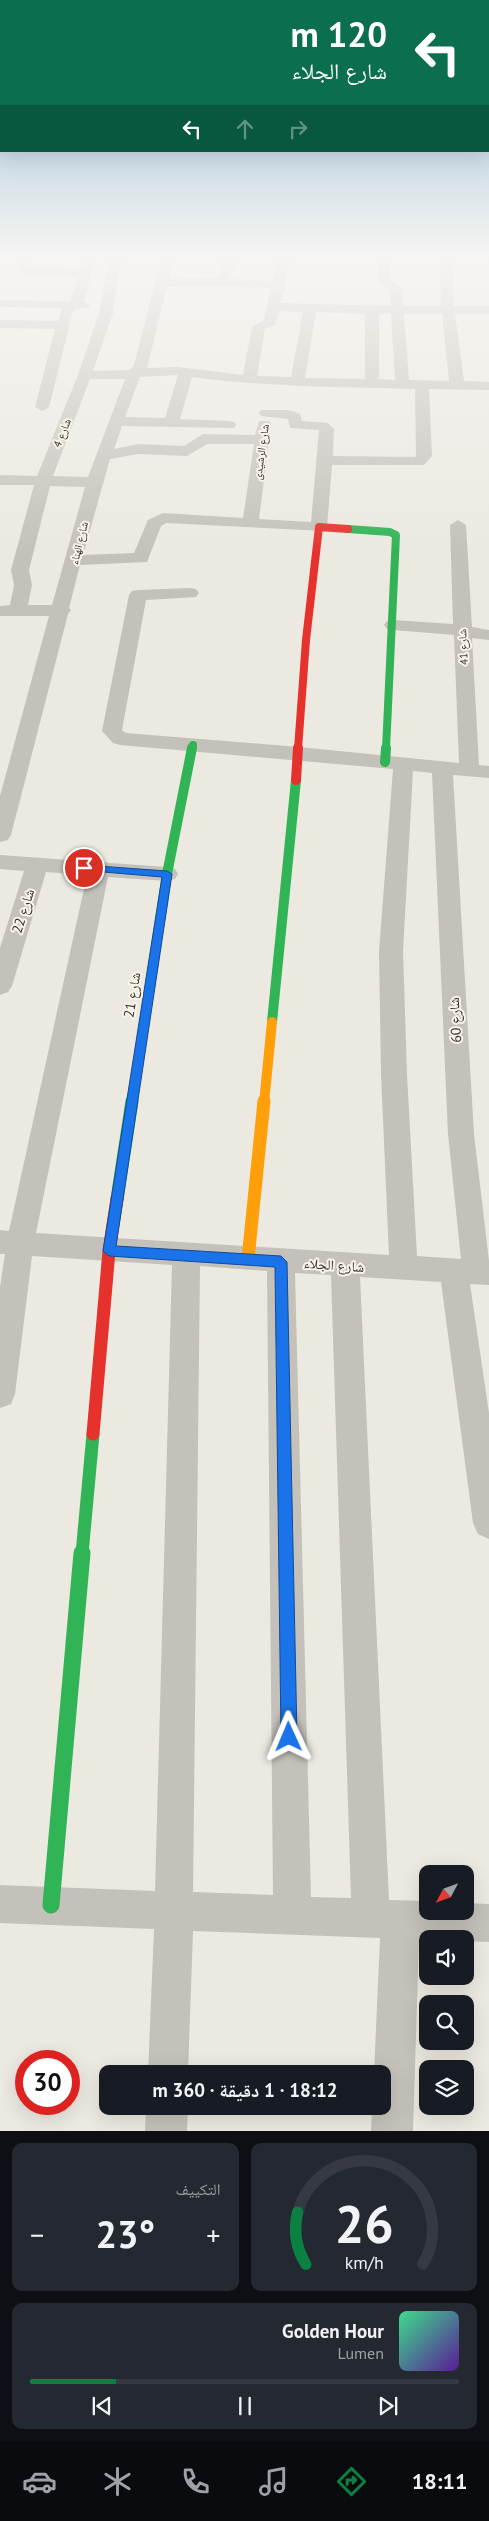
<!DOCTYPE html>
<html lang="ar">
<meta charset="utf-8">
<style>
body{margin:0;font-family:"PT Sans","Noto Naskh Arabic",sans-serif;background:#242831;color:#f1f3f6;direction:rtl;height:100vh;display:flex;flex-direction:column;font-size:19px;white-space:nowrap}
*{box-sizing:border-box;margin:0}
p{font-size:16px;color:#9ea1a6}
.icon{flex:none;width:28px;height:28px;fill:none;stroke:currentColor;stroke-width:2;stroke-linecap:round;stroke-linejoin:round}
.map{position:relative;height:2131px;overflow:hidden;direction:ltr}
.drawer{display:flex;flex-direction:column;gap:12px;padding:12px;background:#0d0f14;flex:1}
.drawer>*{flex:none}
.hud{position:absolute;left:0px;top:0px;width:490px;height:152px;box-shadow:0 5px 20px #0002;direction:rtl;background:#0b6e4f;color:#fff;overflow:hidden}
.needle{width:32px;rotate:229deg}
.controls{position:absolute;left:419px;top:1865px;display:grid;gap:10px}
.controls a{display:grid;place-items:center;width:55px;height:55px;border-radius:10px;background:#171b24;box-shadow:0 5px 20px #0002;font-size:25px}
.speed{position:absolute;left:15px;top:2050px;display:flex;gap:10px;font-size:25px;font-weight:700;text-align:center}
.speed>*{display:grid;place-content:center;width:65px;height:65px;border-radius:50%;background:#171b24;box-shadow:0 5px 20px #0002;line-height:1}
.speed .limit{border:8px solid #d22;background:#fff;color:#111}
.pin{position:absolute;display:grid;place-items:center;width:42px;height:42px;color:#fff;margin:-21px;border:2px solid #fff;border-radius:50%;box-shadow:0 1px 5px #0007}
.me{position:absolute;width:55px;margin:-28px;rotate:359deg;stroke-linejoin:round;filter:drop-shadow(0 0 4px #0008)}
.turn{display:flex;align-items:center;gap:18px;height:105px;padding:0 20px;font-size:22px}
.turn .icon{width:65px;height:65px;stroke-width:2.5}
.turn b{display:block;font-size:35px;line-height:42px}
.lanes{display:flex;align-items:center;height:48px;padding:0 20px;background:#0003;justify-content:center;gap:25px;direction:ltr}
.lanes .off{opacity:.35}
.big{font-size:38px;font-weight:800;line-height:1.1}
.drawer .widget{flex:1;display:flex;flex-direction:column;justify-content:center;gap:8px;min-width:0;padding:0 18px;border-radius:10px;background:#242831}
.drawer .dial{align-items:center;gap:0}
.dial svg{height:130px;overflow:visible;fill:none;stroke:#363941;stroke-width:7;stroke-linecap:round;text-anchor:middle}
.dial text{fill:#f1f3f6;stroke:none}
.song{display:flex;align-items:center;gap:15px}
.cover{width:60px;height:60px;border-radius:8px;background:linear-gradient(135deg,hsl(150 70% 55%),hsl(270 70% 35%))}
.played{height:5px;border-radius:2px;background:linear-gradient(90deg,#0b8043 20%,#363941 20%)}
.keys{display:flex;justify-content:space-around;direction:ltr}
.heat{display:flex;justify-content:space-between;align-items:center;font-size:28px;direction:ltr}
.drawer .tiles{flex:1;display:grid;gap:12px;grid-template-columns:1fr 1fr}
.widget:last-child{grid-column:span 2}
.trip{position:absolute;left:99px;top:2065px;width:292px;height:50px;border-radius:10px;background:#171b24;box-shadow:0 5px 20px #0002;font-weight:800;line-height:50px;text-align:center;direction:rtl}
.tab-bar{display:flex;height:80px;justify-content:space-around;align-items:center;background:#090b0e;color:#9ea1a6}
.tab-bar .icon{width:35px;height:35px}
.tab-bar .active{color:#0b8043}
.tab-bar b{font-size:22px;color:#f1f3f6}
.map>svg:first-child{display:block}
</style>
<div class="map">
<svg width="489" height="2131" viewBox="0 0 489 2131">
<rect width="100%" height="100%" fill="#ece9e1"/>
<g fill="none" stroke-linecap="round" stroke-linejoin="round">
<path fill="#c4c1ba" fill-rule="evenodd" d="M21,256H33L30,267L80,269L84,256H96L84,301L90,305L88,308L76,309L73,311L49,407L42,411L35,407L55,329L0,328V320L58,321L62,308L2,307L0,306V300L70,301L78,277L21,274L17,269Z
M110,256H122L113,313L93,371L130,370L134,365L162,256H174L169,279L216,278L222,269L223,256H235L234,269L228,279L272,281L278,256H290L285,283L286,285L280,303L391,306L390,291L379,282L377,256H389L391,280L402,289L404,306H441L440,256H452L454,306H489V314H455L464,381L489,382V390L429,389L432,456L424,465H332L327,527L325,531L166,523L161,526L147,562L80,565L69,608L71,610L68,614L11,835L8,840L0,842V796L49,616H0V606L10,605L14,585L11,570L34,485H0V475L37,476L78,375L99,313ZM220,286L271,288L264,320L252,327L243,375L178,367L147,368L167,287ZM279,311L303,312L291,377L257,376L265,329L275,325ZM316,312L365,314V379L305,378ZM379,314H391L395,380L379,379ZM404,314H442L449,381L409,380ZM178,375L165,418L125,417L140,377ZM192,377C266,387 341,387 415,389L416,455L415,457L333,456L334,429L328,423L302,421L300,414L289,410H261L259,413L261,416L288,419L290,428L319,430L311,522L259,519L271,424L269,421H259L255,435L203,434L184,446L138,444L114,449L122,426L234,428L236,425L234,422L229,421L180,419ZM90,379H125L88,477L53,476ZM207,444H254L243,518L163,513L148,520L134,553L83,555L110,459L138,454L187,456ZM50,486L85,487L52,605H28L32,585L29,570Z
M458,520L466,525L472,627L489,630V640L472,638L479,765L489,766V778L453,775L474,1134L489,1261V1285L470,1284L489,1413V1539L478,1534L473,1523L441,1282L360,1277L389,1900L428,1901V1911H465V1903L489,1904V1942L465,1941V1939H419L413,2131H371L372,2106H382V2074H374L380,1938L193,1931L188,2074H148L154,1929L0,1923V1885L155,1891L172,1265L32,1256L15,1394L11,1404L0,1408V1287L5,1254H0V1230L9,1231L87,875L46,872L12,986L8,992L0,995V948L24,871L0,869V855L167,867L175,869L178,874L175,879L167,881L108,877L36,1233L389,1255L381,1074L379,951L393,769L120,745L113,743L102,731L129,595L132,591L138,590L190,588L196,589L199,593L196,597L146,600L122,730L126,733L299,747L459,763L454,635L393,630L387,629L384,625L387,621L393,620L453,624L450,525ZM413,771L432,773L448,1134L461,1259L417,1256L407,1074L403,951ZM200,1266L267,1271L273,1895L193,1892ZM295,1273L331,1275L351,1898L311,1897Z
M146,2106H188L187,2131H145Z"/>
<path stroke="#30b455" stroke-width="8" d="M348,529L390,532L396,535L386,749
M192,749L193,745"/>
<path stroke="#30b455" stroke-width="10" d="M385,762L386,748
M272,1022L296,780
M132,1103L167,874L192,748"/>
<path stroke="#30b455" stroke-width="13" d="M117,1199L132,1101
M82,1554L93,1434"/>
<path stroke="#30b455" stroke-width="17" d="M51,1905L82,1553"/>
<path stroke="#ff9f0a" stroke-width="10" d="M264,1103L272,1022"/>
<path stroke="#ff9f0a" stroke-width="13" d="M248,1259L264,1101"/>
<path stroke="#e5322d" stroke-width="8" d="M298,749L306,640L319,527L348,529"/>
<path stroke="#e5322d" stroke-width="10" d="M296,780L298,748"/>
<path stroke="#e5322d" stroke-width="13" d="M93,1434L109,1251L117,1199"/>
</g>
<linearGradient id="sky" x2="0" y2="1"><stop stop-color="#8bb5d6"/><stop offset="0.46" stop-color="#f6f5f2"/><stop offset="1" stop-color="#f6f5f2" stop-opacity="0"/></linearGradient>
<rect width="489" height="554" fill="url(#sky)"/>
<path fill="#1a73e8" stroke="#114b97" d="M84,865L167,871L172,874L116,1246L281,1256L287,1262L297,1737L295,1743L289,1745L283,1743L281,1737L275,1267L109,1256L103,1251L162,877L80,870L79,868Z"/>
<g text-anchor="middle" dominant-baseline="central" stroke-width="4" stroke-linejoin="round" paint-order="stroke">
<g font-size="11" fill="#352f29" stroke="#f8f4e9">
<text transform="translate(62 433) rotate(-68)">شارع 4</text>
<text transform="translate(261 452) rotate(-82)">شارع الرشيدى</text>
<text transform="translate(79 543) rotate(-76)">شارع الهناء</text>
<text transform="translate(463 647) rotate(-93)">شارع 41</text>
</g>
<g font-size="14" fill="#352f29" stroke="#f8f4e9">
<text transform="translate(23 911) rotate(-73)">شارع 22</text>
<text transform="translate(132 995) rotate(-81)">شارع 21</text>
<text transform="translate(455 1020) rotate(-93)">شارع 60</text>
<text transform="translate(334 1265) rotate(4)">شارع الجلاء</text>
</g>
</g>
</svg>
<div class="controls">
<a><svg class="needle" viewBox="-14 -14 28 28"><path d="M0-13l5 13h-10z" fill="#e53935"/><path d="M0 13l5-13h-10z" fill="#9ea1a6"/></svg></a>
<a><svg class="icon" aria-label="sound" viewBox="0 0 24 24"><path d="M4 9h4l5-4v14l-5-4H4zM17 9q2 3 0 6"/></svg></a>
<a><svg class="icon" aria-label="search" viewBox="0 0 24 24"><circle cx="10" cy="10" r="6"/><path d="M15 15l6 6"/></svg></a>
<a><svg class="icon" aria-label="layers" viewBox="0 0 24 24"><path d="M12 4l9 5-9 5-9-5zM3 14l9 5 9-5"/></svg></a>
</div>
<div class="speed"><div class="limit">30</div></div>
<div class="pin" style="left:84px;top:868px;background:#d93025"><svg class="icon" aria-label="arrive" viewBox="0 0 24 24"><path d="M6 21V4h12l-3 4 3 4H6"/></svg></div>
<svg class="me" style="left:289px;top:1737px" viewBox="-20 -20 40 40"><path d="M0-17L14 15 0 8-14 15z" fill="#1a73e8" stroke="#fff" stroke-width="4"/></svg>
<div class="trip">18:12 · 1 دقيقة · 360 m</div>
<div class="hud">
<div class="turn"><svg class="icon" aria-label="left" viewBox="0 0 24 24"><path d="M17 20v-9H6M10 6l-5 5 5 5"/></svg><div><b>120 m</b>شارع الجلاء</div></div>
<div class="lanes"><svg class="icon" aria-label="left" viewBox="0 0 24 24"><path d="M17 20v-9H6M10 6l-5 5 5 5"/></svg><svg class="icon off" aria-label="ahead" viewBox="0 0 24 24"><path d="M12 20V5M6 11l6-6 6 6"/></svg><svg class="icon off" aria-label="right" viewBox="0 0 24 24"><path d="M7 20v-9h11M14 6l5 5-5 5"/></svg></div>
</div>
</div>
<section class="drawer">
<div class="tiles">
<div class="widget dial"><svg viewBox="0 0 100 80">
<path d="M14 69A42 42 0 1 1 86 69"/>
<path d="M14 69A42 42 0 0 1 9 37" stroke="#0b8043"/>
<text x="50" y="56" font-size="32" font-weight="700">26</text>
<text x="50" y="72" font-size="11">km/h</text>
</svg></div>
<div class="widget"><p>التكييف</p>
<div class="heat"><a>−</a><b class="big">23°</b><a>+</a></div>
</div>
<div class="widget">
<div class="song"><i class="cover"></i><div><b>Golden Hour</b><p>Lumen</p></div></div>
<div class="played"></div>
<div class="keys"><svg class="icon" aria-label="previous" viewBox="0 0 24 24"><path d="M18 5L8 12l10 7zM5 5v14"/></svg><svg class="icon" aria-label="pause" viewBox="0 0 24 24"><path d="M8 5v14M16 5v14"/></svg><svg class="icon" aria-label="next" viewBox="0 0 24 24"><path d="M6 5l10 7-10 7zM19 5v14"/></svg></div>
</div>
</div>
</section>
<nav class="tab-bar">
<b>18:11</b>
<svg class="icon active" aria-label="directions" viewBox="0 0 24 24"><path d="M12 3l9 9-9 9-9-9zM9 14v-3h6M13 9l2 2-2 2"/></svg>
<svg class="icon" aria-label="music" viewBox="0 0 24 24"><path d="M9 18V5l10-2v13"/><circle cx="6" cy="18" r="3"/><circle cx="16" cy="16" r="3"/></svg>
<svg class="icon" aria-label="phone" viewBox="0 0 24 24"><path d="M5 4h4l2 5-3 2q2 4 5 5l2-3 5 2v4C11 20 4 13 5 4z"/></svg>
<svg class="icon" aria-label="climate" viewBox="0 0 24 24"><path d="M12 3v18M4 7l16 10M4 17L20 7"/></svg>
<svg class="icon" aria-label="car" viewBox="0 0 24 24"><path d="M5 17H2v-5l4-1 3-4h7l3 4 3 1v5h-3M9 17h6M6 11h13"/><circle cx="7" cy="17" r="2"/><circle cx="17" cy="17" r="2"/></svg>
</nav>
